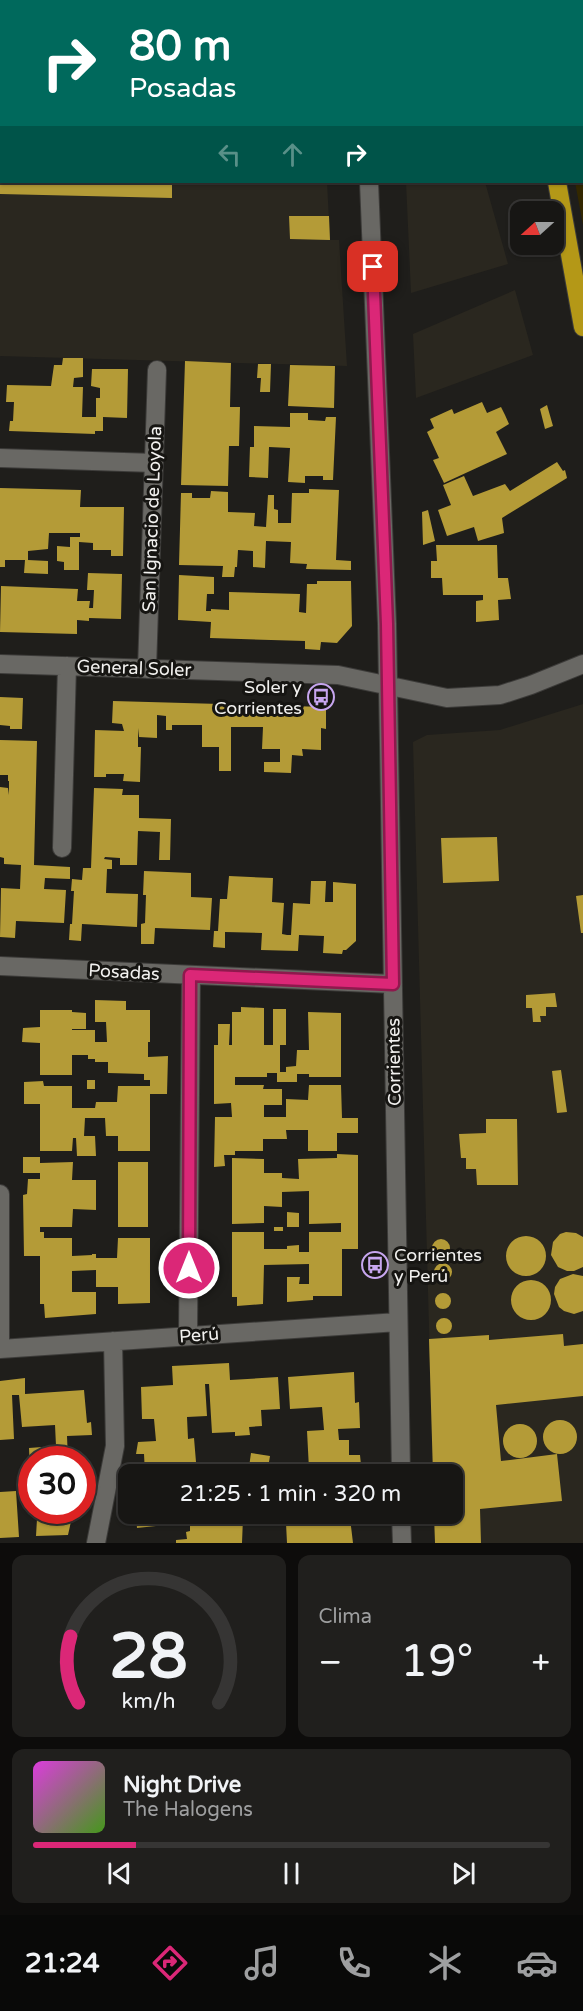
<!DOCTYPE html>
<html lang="es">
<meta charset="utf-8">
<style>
body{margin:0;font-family:"Varela Round",sans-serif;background:#201f1d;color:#f1f3f6;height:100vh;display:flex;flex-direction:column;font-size:22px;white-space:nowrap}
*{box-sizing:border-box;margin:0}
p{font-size:20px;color:#9e9fa0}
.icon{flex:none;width:33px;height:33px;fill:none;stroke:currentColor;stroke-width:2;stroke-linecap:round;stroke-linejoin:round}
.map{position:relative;height:1543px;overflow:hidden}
.panel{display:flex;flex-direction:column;gap:12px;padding:12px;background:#0d0c0b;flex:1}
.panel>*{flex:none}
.guide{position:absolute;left:0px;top:0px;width:584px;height:183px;box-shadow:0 2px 4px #0004,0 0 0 2px #363534;background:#00695c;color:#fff;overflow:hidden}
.needle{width:39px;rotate:249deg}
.controls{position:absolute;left:510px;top:201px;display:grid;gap:12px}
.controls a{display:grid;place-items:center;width:54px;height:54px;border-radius:12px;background:#171614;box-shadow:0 2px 4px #0004,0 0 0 2px #363534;font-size:30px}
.speed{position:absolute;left:18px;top:1446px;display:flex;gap:12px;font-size:30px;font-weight:700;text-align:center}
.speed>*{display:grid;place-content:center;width:78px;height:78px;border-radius:50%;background:#171614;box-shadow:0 2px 4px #0004,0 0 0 2px #363534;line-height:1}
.speed .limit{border:9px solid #d22;background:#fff;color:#111}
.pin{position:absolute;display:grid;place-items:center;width:51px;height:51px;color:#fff;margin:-26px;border-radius:12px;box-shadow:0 3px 9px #0006}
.me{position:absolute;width:66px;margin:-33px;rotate:0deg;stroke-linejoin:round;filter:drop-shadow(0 0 4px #0008)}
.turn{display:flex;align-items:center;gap:21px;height:126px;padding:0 30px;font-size:27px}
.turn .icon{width:78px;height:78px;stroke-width:2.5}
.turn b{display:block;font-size:42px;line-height:51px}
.lanes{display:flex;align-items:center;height:57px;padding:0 30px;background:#0003;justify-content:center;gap:30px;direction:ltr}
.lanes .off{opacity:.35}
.big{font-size:45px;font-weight:600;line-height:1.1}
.panel .tile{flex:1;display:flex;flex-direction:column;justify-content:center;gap:9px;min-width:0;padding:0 21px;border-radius:12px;background:#201f1d}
.panel .dial{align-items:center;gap:0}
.dial svg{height:156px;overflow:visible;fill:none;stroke:#363534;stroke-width:7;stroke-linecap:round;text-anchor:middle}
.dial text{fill:#f1f3f6;stroke:none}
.song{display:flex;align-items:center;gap:18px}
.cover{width:72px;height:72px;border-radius:9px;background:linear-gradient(135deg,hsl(300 70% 55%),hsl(100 70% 35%))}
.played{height:6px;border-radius:3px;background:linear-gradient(90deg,#db2777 20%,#363534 20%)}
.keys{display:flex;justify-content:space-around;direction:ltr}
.heat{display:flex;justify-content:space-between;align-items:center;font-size:33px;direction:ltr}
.panel .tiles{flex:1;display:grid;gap:12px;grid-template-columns:1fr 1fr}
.tile:last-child{grid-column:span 2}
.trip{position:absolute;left:118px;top:1464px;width:345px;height:60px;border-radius:12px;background:#171614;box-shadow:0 2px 4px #0004,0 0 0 2px #363534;font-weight:600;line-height:60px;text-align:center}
.menu{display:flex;height:96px;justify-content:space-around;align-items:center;background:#090908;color:#9e9fa0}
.menu .icon{width:42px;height:42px}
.menu .on{color:#db2777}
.menu b{font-size:27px;color:#f1f3f6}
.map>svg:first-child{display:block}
</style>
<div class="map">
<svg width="583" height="1543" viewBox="0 0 583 1543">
<rect width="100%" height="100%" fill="#1f1e1b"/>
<path fill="#2a271f" d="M0,0H326V1L2,2V182H327L330,240H339L347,366L0,356Z
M406,182H485L508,264L411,293Z
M515,290L533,355L416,398L413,334Z
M583,704V1543H435L434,1514H453V1474H433L413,742L427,735L500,730Z"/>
<path fill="#332800" d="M582,87L583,90V225L575,182H582Z"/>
<path fill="#b49b37" d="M0,182H172V198L0,194Z
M289,216H329L330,240L290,239Z
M63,358H83V377L74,378L73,387H83L82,417H96V398H100V388L91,386L92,369H128L127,418L103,417V431H95V434L9,431L10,421H13L14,402H6L7,385L51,386L54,365H62Z
M185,361L231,363L230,407H240L239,446H229L228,486L181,485Z
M258,364H271L270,392H260L261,378H257Z
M290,365L335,366L334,408L288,406Z
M482,402L487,413L501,407L505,415L509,424L496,432L507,454L444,483L433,460L439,458L427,432L434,428L430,419L452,409L454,414Z
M547,405L553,426L545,429L540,409Z
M290,413H308V420L325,421L326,417H336L333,480H323V476H305V483L288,482L290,448L269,447L268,478L249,477L250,447H254V426L290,427Z
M557,462L563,471L565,470L567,478L502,518L504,533L478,541L474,527L447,536L438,510L451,505L443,485L464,476L473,496L505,484L510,491Z
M0,488L81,490L80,507H124L123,556H111V550H93V543L79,542V570H64V562L57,561V546L70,547V537H80V533H49L48,549L28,551V560L48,561V574L24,573L25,560H5V567H0Z
M309,489L339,490L336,560L351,561V570L306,569L307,564L290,563L291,542L266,541L265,568L253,567V551L238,550L237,567H235L234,577H222L223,566L179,565L181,493H192V498H210L211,491L228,492V512L255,513L254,526L266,527L268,495H274V509L278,510V523H291L292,493H309Z
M428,510L435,541L423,545L422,512Z
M436,545H497L498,578H508L511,599L498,600L499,620L476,622V601L483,600V595H443L442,578H431V561H437Z
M88,573L122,574L121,619L89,618V621L77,620V634L0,632L1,586L78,589L77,601H90L89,608H93L94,590H87Z
M179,575L214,577V594H207L206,611H211V609L229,610V592L300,594L299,612L306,613L307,584H317V581H351L352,626L337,643L321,642L320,650L305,649V641L210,638L211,622L178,620Z
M0,697L23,698L22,729H10V726L0,725Z
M113,701L326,707V729L321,728V750L302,749L303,756L292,755L291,773L264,772V762H280V749H262L263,727H231V771H219V747H202V725H172V730H166V716L157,715V738L139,737L138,728V747H141L140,782L123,781L124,774H106V777H94L95,730L124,731L122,724L112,723Z
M0,740L37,741L34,865L70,867V879L45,878L44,889L66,890L64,923L16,921L15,938L0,937L1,888L20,889L21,865L4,864V858L0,857V787L8,788L9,795V781H8V775H0Z
M94,788L123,789L122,795H139V818L171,819L170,860H159L160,832L138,831L137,865H120V858L105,857L104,859L112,860V869H107L106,893L138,894L137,927L82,924L81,941L69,940L70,924H72L74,891H71L72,879L82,880L83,868H91Z
M497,837L499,881L443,883L441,838Z
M144,871L191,873V897L212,898L210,930L155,928L154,944H141V924L145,923L146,895H143Z
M229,876L273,878L272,902L284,903L282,934L287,935H291L293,903L310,904L311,881H326L325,902H333V882L356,884V941L346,950H343L342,954L323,953L324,936L299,935L298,951L261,950L262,933L225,932V948L213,947L214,931H218L220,899H227Z
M583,895V933H581L576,896Z
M555,993L557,1007H546V1016H540L541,1022H533L532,1008H526V995Z
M95,1000L126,1001V1010H150V1042H148V1057L168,1056L167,1094H150V1151H118V1136H106L105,1118H85L84,1136H95L96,1156H77L76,1138H73L72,1151H40V1104H24V1082L43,1081L44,1086H72V1108H95L96,1102H117L118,1086H150V1080H144V1074L108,1073V1062H95V1059H88V1055H72V1075H40V1043L22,1042L23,1028L40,1027V1010H72V1012L86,1013V1029H72V1030H95V1042H107L106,1022H95Z
M241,1007L264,1008V1045H273V1009H286V1045H280V1072H286V1067L296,1066L297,1050H309L308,1012L341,1013V1077H309V1074H297V1082H277V1073H267V1077H235V1085H264L263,1089H282V1105H264V1117H286V1099L308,1100L309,1085H341L342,1118H358V1133H337V1151H308V1130H286L287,1139H263V1151H235V1155H224L225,1166L214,1167L215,1117H232L231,1103L214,1104V1045H218V1024H230L229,1045H232V1012H241Z
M561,1070L567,1112L557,1113L552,1071Z
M87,1080H95V1089H87Z
M486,1119H517L518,1185H477L476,1169H466V1158H461L459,1134L486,1133Z
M337,1154L358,1155V1249H342V1296H313V1300L287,1302V1277H300L299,1284H309V1264L264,1265L263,1304L237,1306V1297H232V1232H264V1249H287V1246L299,1245V1252H309V1232H341V1223L309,1224V1191L282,1192V1207L264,1206V1223L232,1224V1158L264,1159V1173H282V1178L299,1179L298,1159L337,1158Z
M23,1157H40V1163L73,1162L72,1180H96V1210L73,1209L72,1227H40V1232H44V1238H72V1256L92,1255V1254H96V1258H117L118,1238H150V1303L118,1304V1287H96V1270L72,1271V1292H96V1314L45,1318L44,1304H40V1256H24L23,1195L27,1194L28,1179H40V1173H23Z
M118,1162H148V1227H118Z
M287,1212L299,1213V1227H287Z
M274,1227H283V1231H274Z
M566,1232L576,1233L583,1237V1267L574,1271H567L558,1267L551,1255L553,1242L560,1234Z
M506 1256a20 20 0 1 1 40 0a20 20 0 1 1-40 0Z
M432 1248a9 9 0 1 1 18 0a9 9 0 1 1-18 0Z
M434 1272a9 9 0 1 1 18 0a9 9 0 1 1-18 0Z
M573,1274L583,1276V1311L574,1314L564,1311L559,1307L554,1294L555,1287L560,1279Z
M511 1300a20 20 0 1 1 40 0a20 20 0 1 1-40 0Z
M435 1301a8 8 0 1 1 16 0a8 8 0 1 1-16 0Z
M436 1326a8 8 0 1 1 16 0a8 8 0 1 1-16 0Z
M563,1334L564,1346L583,1344V1396L496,1405L501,1461L557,1454L562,1501L480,1509L481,1543H435L434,1514H453V1474H433L429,1339L489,1335V1340Z
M229,1363L230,1380L278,1377L280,1409L261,1410L262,1426L249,1427L250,1435L235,1436V1432L212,1433L209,1384H205L207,1416L187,1417L188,1439L194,1438L197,1474H170V1470L160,1471V1474H145L144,1454H136L138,1442L156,1441L154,1419H142L141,1387L173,1385L172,1366Z
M354,1372L355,1403L359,1402L360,1428L338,1429L339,1440H349V1455H360L361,1465L309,1469L307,1431L324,1430L322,1407L290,1409L288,1377Z
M25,1378V1394L84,1390L87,1423L91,1422L92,1435L67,1436L68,1460H32V1470H30L29,1448L56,1446L55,1425L22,1427L19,1395H12L14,1439L0,1440V1381Z
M543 1437a17 17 0 1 1 34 0a17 17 0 1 1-34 0Z
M503 1441a17 17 0 1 1 34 0a17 17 0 1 1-34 0Z
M251,1453L270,1456L267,1474H248Z
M16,1491L19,1537L0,1538V1492Z
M128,1497L129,1514H174L175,1524L137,1528L136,1516L124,1517Z
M321,1514H362V1517L350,1518L353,1543H287L286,1523L322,1521Z
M72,1517L68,1535L36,1536L37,1519Z
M243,1518L242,1543H176V1540L187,1539L186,1532L190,1531V1523Z"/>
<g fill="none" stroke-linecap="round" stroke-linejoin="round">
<defs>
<path id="minor" d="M361,0V2
M369,182L387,624L401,1474
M0,458L154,463
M0,664L338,675L447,698L500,695L531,685L583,664
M147,669L157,370
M62,848L67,666
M0,966L393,984
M0,1194V1349
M188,1336L191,975
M0,1349L398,1322
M401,1514L402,1543
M96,1543L115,1446L113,1341"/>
<path id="highway" d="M524,0V2
M582,0L583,2
M557,182L583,327"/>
</defs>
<use href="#minor" stroke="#3c3b39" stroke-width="20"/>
<use href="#highway" stroke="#3c3b39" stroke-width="20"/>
<use href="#minor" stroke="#696864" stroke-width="18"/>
<use href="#highway" stroke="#b49817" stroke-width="18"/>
</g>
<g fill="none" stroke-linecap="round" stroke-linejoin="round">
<defs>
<path id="route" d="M189,1268L190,975L393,984L387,624L373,267"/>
</defs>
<use href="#route" stroke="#8e194d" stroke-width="15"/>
<use href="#route" stroke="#db2777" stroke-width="10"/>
</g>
<defs>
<symbol id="bus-ring" viewBox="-11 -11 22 22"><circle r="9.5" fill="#161512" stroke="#c7a6ef" stroke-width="1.5"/><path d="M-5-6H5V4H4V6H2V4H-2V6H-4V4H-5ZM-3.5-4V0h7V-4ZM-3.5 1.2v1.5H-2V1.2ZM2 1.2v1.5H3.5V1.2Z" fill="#c7a6ef"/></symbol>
</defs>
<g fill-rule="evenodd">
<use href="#bus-ring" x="306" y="682" width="30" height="30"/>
<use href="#bus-ring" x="360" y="1250" width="30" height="30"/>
</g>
<g text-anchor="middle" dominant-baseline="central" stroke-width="6" stroke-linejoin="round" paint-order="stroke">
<g font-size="18" fill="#f2f1ef" stroke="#161512">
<text transform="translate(152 519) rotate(-88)">San Ignacio de Loyola</text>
<text transform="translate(134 668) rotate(2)">General Soler</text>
<text transform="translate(124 972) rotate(3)">Posadas</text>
<text transform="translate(394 1062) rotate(-91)">Corrientes</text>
<text transform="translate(199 1335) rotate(-4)">Perú</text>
</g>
<g font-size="18" fill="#f2f1ef" stroke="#161512" text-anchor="end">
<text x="302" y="687">Soler y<tspan x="302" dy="21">Corrientes</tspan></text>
<text x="394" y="1255" text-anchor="start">Corrientes<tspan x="394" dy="21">y Perú</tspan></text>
</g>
</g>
</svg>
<div class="controls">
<a><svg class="needle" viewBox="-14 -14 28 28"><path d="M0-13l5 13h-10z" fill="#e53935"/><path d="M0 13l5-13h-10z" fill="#9e9fa0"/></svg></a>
</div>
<div class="speed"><div class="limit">30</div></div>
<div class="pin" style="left:373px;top:267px;background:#d93025"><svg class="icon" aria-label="arrive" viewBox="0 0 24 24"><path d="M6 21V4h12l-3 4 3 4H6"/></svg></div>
<svg class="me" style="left:189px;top:1268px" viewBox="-20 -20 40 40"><circle r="17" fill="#db2777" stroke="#fff" stroke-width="3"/><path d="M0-11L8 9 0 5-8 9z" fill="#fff"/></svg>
<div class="trip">21:25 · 1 min · 320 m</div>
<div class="guide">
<div class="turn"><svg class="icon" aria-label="right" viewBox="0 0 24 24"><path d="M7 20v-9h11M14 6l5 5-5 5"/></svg><div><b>80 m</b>Posadas</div></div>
<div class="lanes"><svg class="icon off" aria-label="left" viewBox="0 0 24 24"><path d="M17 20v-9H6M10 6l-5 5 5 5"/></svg><svg class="icon off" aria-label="ahead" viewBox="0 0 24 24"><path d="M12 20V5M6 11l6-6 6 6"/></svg><svg class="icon" aria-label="right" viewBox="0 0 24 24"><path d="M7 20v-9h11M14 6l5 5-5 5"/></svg></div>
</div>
</div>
<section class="panel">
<div class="tiles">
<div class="tile dial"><svg viewBox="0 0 100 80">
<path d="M14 69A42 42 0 1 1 86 69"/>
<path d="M14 69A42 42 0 0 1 10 35" stroke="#db2777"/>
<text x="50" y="56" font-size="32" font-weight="700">28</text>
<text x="50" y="72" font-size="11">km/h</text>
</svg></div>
<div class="tile"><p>Clima</p>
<div class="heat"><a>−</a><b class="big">19°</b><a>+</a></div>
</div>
<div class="tile">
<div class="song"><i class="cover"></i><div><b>Night Drive</b><p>The Halogens</p></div></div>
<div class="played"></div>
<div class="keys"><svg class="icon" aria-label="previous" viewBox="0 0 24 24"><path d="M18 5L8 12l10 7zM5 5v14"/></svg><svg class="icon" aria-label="pause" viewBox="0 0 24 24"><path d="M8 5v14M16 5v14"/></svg><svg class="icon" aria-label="next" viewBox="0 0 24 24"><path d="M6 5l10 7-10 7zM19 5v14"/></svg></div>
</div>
</div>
</section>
<nav class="menu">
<b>21:24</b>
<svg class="icon on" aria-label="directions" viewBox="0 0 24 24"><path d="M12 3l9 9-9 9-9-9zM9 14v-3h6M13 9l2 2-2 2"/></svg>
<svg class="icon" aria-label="music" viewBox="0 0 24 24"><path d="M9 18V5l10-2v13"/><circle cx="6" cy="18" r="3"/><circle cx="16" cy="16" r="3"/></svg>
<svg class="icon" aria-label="phone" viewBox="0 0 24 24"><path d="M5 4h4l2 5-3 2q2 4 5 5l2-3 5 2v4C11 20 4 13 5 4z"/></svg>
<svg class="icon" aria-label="climate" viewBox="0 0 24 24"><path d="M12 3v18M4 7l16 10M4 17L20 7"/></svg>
<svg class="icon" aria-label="car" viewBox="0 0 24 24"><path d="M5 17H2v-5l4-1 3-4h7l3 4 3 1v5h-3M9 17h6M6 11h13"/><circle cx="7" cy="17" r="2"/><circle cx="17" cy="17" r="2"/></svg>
</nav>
